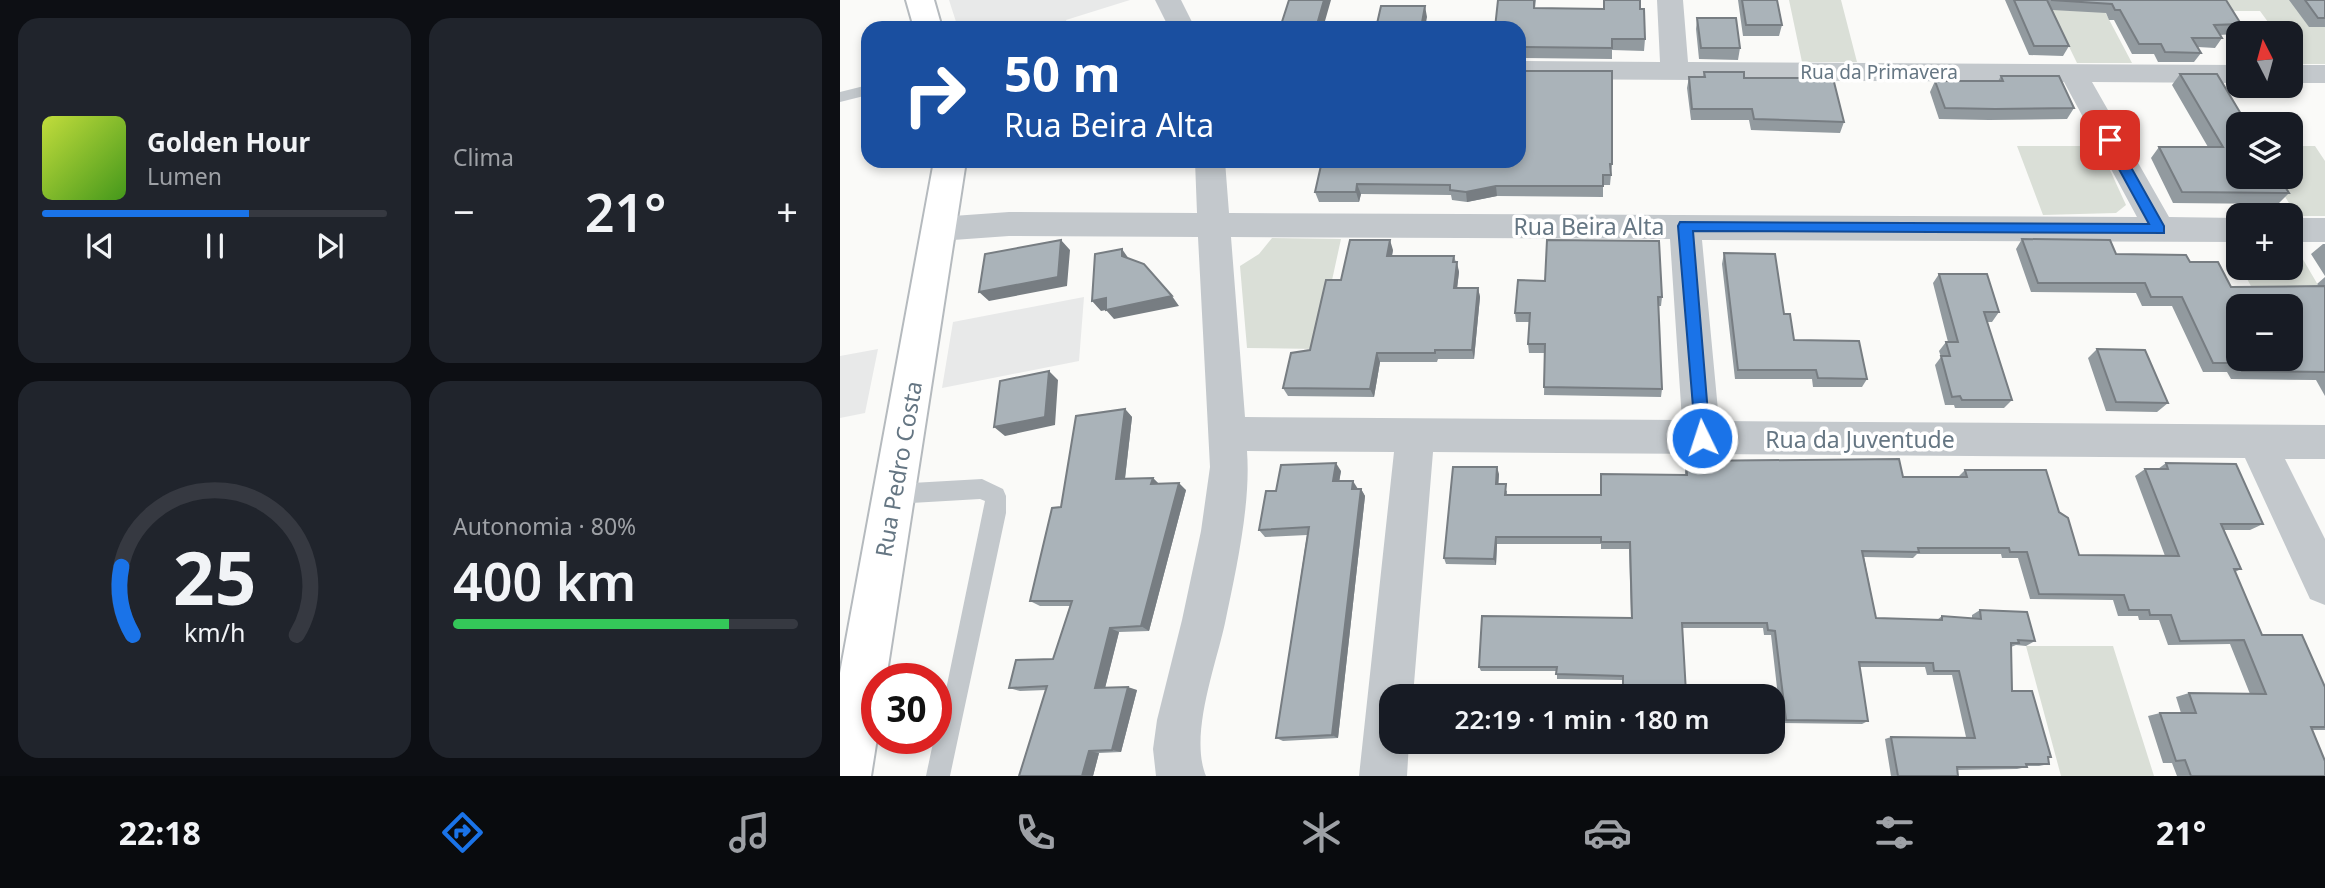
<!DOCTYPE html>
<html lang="pt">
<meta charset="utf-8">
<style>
body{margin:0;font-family:"Noto Sans",sans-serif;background:#20242c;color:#f1f3f6;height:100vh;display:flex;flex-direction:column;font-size:26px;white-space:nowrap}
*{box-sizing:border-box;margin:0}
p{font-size:23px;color:#9ea1a6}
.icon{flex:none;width:38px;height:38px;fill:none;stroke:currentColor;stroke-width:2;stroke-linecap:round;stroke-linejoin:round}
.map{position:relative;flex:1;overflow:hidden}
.details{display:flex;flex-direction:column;gap:18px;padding:18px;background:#0d0f14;width:840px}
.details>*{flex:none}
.banner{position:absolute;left:21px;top:21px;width:665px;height:147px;border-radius:21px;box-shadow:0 4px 10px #0003;background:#1a4fa0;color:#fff;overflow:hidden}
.needle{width:46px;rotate:354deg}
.controls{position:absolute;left:1386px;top:21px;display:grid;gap:14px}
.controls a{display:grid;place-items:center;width:77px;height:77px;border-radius:14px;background:#171b24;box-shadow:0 4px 10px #0003;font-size:35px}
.speed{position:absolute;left:21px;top:663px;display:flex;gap:14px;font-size:35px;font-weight:700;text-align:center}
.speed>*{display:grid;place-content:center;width:91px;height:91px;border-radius:50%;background:#171b24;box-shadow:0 4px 10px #0003;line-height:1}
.speed .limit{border:10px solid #d22;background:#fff;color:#111}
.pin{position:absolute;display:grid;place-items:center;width:60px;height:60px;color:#fff;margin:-30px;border-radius:14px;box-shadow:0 4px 10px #0006}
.me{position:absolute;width:77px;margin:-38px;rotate:356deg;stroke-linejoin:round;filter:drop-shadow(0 0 5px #0008)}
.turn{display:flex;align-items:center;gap:24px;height:147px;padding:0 28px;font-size:32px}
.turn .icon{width:91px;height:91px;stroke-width:2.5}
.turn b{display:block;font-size:49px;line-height:60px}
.big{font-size:52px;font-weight:600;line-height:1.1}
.details .card{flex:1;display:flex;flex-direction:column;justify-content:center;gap:10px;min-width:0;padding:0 24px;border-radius:21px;background:#20242c}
.details .dial{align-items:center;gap:0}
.dial svg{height:182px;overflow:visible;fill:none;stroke:#363941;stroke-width:7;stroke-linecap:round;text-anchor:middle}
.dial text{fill:#f1f3f6;stroke:none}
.song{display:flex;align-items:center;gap:21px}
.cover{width:84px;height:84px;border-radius:10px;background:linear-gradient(135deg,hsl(70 70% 55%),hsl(100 70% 35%))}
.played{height:7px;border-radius:4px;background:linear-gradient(90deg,#1a73e8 60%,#363941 60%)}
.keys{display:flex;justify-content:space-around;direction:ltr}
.heat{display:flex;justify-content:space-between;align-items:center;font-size:38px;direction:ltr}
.charge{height:10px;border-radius:5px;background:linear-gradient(90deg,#34c759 80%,#363941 0)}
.details .tiles{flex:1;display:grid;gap:18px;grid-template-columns:repeat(2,1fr)}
.trip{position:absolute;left:539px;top:684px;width:406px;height:70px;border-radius:21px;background:#171b24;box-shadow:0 4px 10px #0003;font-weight:600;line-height:70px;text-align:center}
.dock{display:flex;height:112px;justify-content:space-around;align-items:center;background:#090b0e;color:#9ea1a6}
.dock .icon{width:49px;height:49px}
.dock .current{color:#1a73e8}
.dock b{font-size:32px;color:#f1f3f6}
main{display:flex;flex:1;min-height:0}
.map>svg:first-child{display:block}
</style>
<main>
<section class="details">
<div class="tiles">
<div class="card">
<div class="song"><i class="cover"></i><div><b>Golden Hour</b><p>Lumen</p></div></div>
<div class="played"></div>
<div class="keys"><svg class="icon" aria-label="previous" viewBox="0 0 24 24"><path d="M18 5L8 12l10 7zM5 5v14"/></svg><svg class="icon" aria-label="pause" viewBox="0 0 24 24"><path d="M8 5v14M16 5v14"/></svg><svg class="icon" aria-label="next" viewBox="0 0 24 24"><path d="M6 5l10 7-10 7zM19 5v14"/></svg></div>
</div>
<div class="card"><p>Clima</p>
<div class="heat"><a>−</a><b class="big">21°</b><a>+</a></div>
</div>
<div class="card dial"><svg viewBox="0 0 100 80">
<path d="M14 69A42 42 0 1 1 86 69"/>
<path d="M14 69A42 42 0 0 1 9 39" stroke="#1a73e8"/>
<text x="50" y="56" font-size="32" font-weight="700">25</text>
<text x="50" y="72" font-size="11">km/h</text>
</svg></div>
<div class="card"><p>Autonomia · 80%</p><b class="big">400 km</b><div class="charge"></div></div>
</div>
</section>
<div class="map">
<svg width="1485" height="776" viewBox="0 0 1485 776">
<rect width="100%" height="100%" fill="#fafaf8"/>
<path fill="#e8e9e9" d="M109,0H290L226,20L229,28H118Z
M244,297L239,361L102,388L113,322Z
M38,349L25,413L0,418V356Z"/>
<path fill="#dadfd7" d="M949,0H1001L1017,62H962Z
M1361,0H1464L1485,11V64H1457L1451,55V33H1436L1420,11H1368Z
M1211,10H1264L1292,63H1237Z
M1177,146H1259L1286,205L1276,213L1203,215Z
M1451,146H1475L1485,161V216H1457L1433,177H1451Z
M432,238L501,239L477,349L407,348L400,266L419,254Z
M1451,244H1454L1485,297L1451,306H1422L1401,268H1451Z
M1186,646H1273L1314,776H1221Z"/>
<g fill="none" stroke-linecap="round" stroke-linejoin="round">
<defs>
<path id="primary" d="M66,0H94L102,28H74Z
M94,161H126L46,679H37V738L31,776H0V673Z"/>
</defs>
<use href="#primary" stroke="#b5babe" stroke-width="4"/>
<path fill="#c3c8cc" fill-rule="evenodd" d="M28,85V95L0,102V92Z
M142,479L163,489L166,496V513L110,776H86L94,738H96L145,501L140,499L54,504L47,501L44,494L47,487L54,484Z"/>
<path fill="#c3c8cc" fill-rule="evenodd" d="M315,0H341L355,28H329Z
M817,0H843L848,62L1398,65V83L1252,82L1329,217L1398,218V242L862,240L879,421L1485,425V459H1445L1485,539V605L1470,599L1405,458L593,452L573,696H551V742H569L567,776H519L554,452L407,451C411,504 396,570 385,623C376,665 349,735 366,776H316L313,749L317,720L342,620L361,531L370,467L358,237L169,236L99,241L88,238L83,229L88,220L99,217L169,212L357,213L355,161H385L389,213L1297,217L1224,82L679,79V61L820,62ZM391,237L830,239L842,420L405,417Z
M1451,65H1485V83H1451Z
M1451,218H1485V242H1451Z"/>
<use href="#primary" fill="#fff" fill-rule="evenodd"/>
</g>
<path fill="#929a9f" d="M658,0H696L695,8L800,9L805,39L804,51L772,50V59L679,58V28Z
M898,0H937L942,25L939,36H903Z
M1165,0H1386L1401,24L1394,34L1380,35L1382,38L1375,48L1358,47L1361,53L1354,62H1318L1314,54H1292L1274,20H1269L1266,13L1212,10L1229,46L1223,56L1189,55Z
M1449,0H1485V27H1469Z
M857,18L900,48L898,60L859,59L856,29Z
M864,72L904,78L1004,122L1000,133L911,130L909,120H851L847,88L849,77H863Z
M1340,74L1449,193L1438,204L1333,203L1311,158L1319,147H1368L1332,85Z
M1161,76L1234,108L1227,119L1149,120L1099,119L1090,92L1095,81H1158Z
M482,161L772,164L770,185H763V197L657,196L627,202L612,200L611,195L521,194L519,202H479L475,192Z
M1182,239L1276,254L1350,262L1391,287L1479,286L1477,284L1485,277V396L1476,380L1391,379L1387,372H1363L1332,306H1302L1296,293L1191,292L1176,249Z
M1483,244H1485V276L1471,254Z
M553,250L552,256H614L619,272L617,288H638L640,297L634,359H598L597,362H540L534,397L448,396L443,388L470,350L501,280Z
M884,253L944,314L954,340L1027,379L1022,387H973L972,379H895L882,264Z
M1099,274L1159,312L1152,322H1147L1172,400L1164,408H1115L1114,405H1105L1095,365L1101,357L1099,351L1106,342H1108L1093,283Z
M822,297L821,306H818L822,389L821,397L704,395L705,353H689L688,344L690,322H676L675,313Z
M1257,349L1328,403L1317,412L1266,411L1248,358Z
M285,409L292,417L285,479L313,478L319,484L346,490L309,631L279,632L265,688L297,690L281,752L259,753L253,776H179L206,690L180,691L169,688L213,659L230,606H200L190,601L221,507Z
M846,461L1063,477H1118L1125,470L1219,512L1239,555L1325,556L1295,476L1305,469H1318L1326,463L1423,524L1410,530H1384L1401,569L1395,572L1422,635L1485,687V730H1472L1485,776H1337L1332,763H1323L1308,716L1320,713H1341L1336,697L1349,693L1410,694L1390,644L1328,645L1319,620H1299L1298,616H1278L1273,600L1190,599L1178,558H1162L1161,554H1077L1073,558L1024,557L1036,618L1097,620L1102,616L1132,619V615L1140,610L1195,641L1186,646L1176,645L1171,647L1172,691L1211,757L1208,758L1209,764L1199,766H1187V767L1177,769L1117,770L1118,776H1051L1045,739L1051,737H1126L1112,675H1087L1085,667H1020L1028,721L1022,724L941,723L931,635H924L923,628H842L846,693L844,696H782V680L717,679V671H641L639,667L791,618L789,549H761V544H657L656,565L606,564L604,558L659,474L658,484L667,491V495H761L845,475V468Z
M501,471L499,481L518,489H521L525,496L498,738L443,741L436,738L467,535L425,537L419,530L436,491Z"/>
<path fill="#777d82" d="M484,0H491L483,28H476Z
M585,6L587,17L585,28H581Z
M517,184L521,194L519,202L516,192Z
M656,186L657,196L627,202L626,192Z
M221,240L230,250L227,286L149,301L139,292Z
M550,240L553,250L550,265L547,256Z
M282,249L289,259L282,256Z
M617,262L619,272L616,297L614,288Z
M638,288L640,297L634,359L632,350Z
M332,296L339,306L274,319L266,310L261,311L252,301L266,298Z
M537,353L540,362L534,397L530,389Z
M209,371L218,380L215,425L165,436L154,427Z
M285,409L292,417L284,486L276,479Z
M496,463L501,471L498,489L493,481Z
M657,467L659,474L658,491L656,484Z
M313,478L320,485L311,484Z
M513,481L518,489H512Z
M339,483L346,490L309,631L301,626Z
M521,489L525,496L498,738L492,735Z
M656,537L657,544L656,565L654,559Z
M270,628L279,632L264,692L255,688Z
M288,687L297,690L281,752L272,750Z
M249,751L259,753L253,776H242Z"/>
<path fill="#aab3b9" stroke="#777d82" stroke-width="2" fill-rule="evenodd" d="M449,0H484L476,28H440Z
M658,0H694V8L764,9V0H800V9H804L805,39H772V48L679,47V28H655Z
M902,0H937L942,25H906Z
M1174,0H1207L1229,46H1194Z
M1211,0H1386L1401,24L1374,25L1382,38H1352L1361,53L1325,52L1321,44H1299L1280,10H1275L1272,4Z
M1465,0H1485V18H1478Z
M541,6H585L581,28H536Z
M857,18H896L900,48H861Z
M679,71H772V164H770L771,175H763V186H656L626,192L610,190V185L517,184L516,192H475L482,161H679Z
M864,72H904V78H993L1004,122L914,119L912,109H852L849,77H865Z
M1340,74H1377L1407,124H1398V177H1439L1449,193L1342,192L1319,147H1383Z
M1161,76H1219L1234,108L1155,109L1105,108L1095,81H1163Z
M1182,239L1270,240L1276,254L1346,255L1350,262H1378L1391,287L1485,286V372L1402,371L1398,363H1373L1342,297H1311L1305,283H1198ZM1398,306H1451V359H1398Z
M221,240L218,277L139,292L145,254Z
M510,240H550L547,256H614L613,262H617L614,288H638L632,350H595V353H537L530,389L443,388L451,353L470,350L486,280H501Z
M707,240L819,241L822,297H818L822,389L704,387L705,344H688L690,313H675L678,280L705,281Z
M282,249V256L304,264L332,296L266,310V298L252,301L255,254Z
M884,253L935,254L944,314H950L954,340L1019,341L1027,379L978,378L976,370H898Z
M1099,274H1147L1159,312H1144L1172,400H1122L1120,396L1112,397L1101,356H1110L1106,342H1118Z
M1257,349L1305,350L1328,403L1276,402Z
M209,371L205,417L154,427L160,381Z
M285,409L276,479L313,478L311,484L339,483L301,626L270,628L255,688L288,687L272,750L249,751L242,776H179L207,686L169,688L176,660L213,659L232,601H190L212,508L221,507L236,416Z
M1059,459L1063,477H1127L1125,470H1206L1219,512L1228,518L1239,555L1339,556L1305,469H1328L1326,463L1396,464L1423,524H1381L1401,569H1394L1422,635H1462L1485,687V727H1471L1485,761V776H1351L1345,760L1336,761L1320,713H1356L1349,693L1426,694L1404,640L1340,641L1331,615H1310L1309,610H1289L1284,595L1199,594L1187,552H1170L1169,548H1078L1079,552L1022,551L1036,618L1102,620V616L1141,619L1140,610L1187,612L1195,641L1178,640L1179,643H1171L1172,691H1192L1211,757H1208L1209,764H1186L1187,767H1117L1118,776H1058L1051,737L1135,738L1119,671H1094L1093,663L1019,662L1028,721L946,720L935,631L928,630L927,623H842L846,693L783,692V676L716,674L717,667H639L642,616L792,618L790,542H761V537H656L654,559L604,558L613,467H657L656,484H666L665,495H761V474L847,475L846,461Z
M496,463L493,481H513L512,489H521L492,735L436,738L469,527L419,530L426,491H436L441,465Z"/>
<path fill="#1a73e8" stroke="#114b97" stroke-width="2" d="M1270,136L1274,137L1324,226V233L853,231L870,438L868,443L862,445L856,443L838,226L840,222L1309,224L1263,140Z"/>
<g text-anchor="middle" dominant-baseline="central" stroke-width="7" stroke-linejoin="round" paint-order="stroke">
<g font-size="19" fill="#657683" stroke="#fff">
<text x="1039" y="72">Rua da Primavera</text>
</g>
<g font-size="23" fill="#657683" stroke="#fff">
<text x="749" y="226">Rua Beira Alta</text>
<text x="1020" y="439">Rua da Juventude</text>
<text transform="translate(58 469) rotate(-80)">Rua Pedro Costa</text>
</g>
</g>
</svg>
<div class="controls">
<a><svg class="needle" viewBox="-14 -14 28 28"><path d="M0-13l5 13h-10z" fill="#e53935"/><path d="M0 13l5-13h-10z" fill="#9ea1a6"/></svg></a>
<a><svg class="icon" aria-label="layers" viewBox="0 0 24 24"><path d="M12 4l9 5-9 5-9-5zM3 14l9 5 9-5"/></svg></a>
<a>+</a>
<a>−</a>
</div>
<div class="speed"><div class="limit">30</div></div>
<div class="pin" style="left:1270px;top:140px;background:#d93025"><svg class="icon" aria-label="arrive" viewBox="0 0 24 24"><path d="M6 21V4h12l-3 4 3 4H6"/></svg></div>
<svg class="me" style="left:862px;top:438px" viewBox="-20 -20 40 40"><circle r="17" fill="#1a73e8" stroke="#fff" stroke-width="3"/><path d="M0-11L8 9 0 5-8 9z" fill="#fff"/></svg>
<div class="trip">22:19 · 1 min · 180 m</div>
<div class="banner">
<div class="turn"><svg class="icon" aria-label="right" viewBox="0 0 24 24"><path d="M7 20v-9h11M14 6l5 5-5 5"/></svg><div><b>50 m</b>Rua Beira Alta</div></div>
</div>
</div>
</main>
<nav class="dock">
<b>22:18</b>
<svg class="icon current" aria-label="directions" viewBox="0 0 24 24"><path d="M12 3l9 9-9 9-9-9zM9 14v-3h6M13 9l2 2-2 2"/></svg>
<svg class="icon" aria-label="music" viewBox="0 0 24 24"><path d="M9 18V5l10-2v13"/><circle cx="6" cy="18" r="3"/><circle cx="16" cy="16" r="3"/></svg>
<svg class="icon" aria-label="phone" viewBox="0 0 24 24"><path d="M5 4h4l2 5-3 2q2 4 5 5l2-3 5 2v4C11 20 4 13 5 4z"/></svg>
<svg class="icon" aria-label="climate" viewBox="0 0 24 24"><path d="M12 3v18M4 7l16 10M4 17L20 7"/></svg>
<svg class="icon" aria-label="car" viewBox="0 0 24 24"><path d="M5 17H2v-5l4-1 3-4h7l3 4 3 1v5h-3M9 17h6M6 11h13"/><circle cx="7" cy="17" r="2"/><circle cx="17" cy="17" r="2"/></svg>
<svg class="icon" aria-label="filters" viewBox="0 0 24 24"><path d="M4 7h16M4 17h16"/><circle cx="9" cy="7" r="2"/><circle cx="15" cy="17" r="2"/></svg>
<b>21°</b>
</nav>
